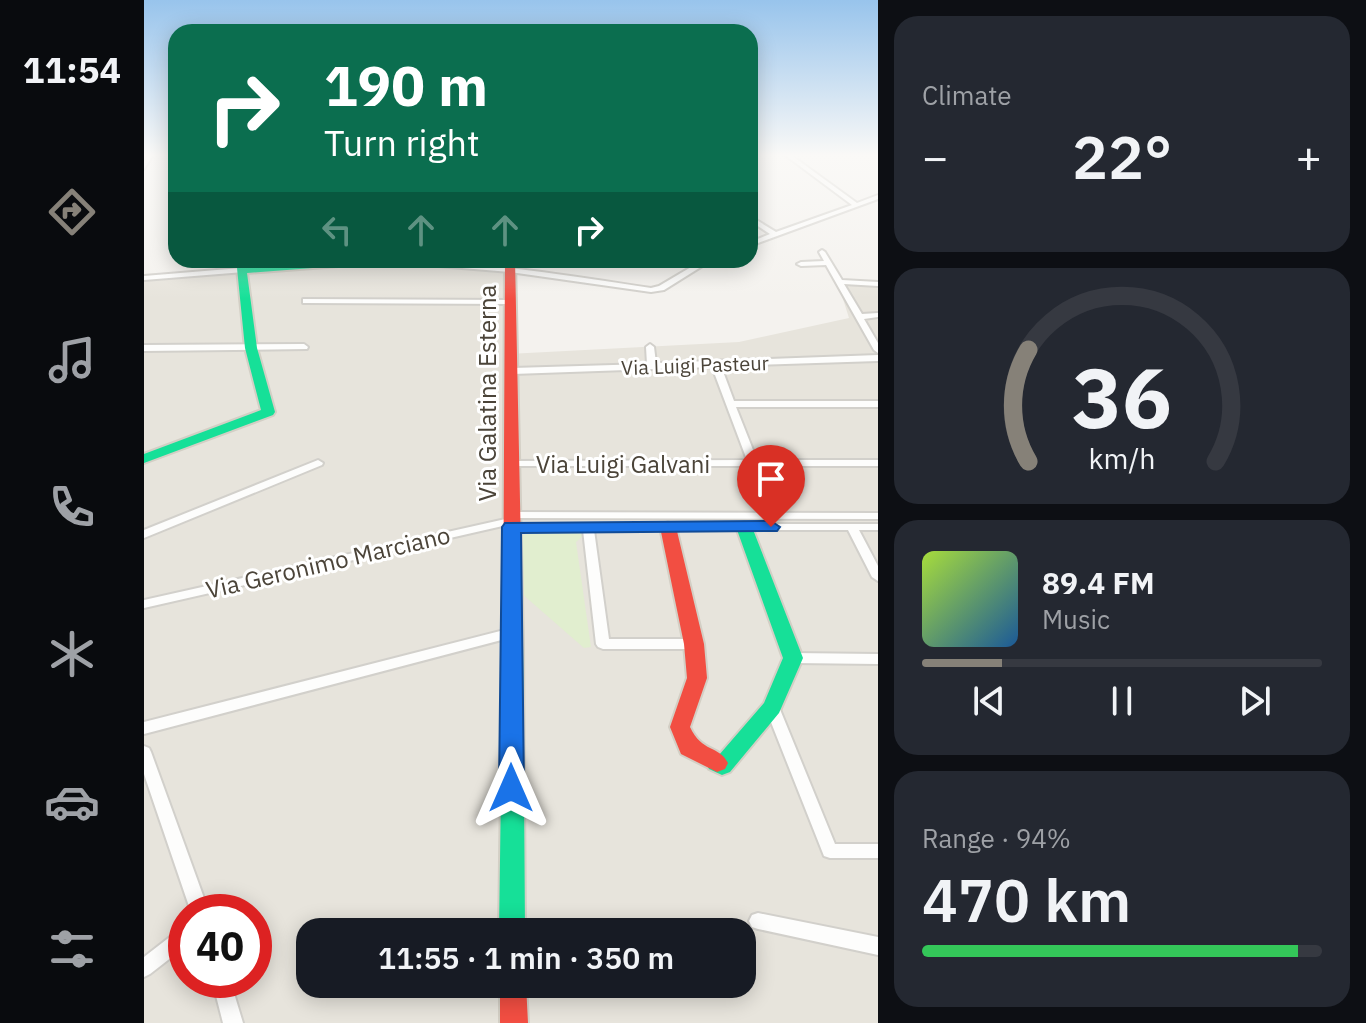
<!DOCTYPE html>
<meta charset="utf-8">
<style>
body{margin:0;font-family:"IBM Plex Sans",sans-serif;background:#242831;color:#f1f3f6;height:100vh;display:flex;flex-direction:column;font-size:30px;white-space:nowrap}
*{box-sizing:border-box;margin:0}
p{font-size:26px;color:#9ea1a6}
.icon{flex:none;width:44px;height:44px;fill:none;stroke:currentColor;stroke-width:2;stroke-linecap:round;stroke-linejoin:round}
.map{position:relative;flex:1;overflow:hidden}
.panel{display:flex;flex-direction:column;gap:16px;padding:16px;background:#0d0f14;width:488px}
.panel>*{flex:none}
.hud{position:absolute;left:24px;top:24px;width:590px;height:244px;border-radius:24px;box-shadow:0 4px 20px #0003;background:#0b6e4f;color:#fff;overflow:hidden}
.speed{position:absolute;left:24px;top:894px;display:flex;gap:16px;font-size:40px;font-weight:700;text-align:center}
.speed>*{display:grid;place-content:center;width:104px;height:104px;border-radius:50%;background:#171b24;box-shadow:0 4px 20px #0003;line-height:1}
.speed .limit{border:12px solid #d22;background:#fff;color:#111}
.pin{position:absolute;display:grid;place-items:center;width:68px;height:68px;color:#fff;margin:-82px -34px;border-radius:50% 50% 50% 0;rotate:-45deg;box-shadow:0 0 8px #0007}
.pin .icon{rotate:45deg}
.me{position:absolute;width:88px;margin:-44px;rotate:0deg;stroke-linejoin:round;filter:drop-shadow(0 0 6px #0008)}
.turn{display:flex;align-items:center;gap:28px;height:168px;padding:0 24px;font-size:36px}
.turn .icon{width:104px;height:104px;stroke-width:2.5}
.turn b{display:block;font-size:56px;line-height:68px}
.lanes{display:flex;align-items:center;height:76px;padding:0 24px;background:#0003;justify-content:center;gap:40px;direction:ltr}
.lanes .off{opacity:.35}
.big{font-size:60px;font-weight:600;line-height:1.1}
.panel .tile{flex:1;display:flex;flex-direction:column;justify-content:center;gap:12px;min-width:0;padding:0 28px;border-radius:24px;background:#242831}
.panel .dial{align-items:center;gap:0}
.dial svg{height:208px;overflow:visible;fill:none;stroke:#363941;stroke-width:7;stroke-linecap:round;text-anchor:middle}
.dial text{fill:#f1f3f6;stroke:none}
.song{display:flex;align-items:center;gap:24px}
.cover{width:96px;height:96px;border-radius:12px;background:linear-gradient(135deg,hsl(80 70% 55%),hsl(210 70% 35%))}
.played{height:8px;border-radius:4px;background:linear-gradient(90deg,#868178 20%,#363941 20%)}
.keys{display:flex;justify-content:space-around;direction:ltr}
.heat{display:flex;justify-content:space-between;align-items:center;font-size:44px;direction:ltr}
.charge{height:12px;border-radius:6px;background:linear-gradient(90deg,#34c759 94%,#363941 0)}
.trip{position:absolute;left:152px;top:918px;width:460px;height:80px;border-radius:24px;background:#171b24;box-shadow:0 4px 20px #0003;font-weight:600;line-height:80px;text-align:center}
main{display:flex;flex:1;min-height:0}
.menu{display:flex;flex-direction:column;width:144px;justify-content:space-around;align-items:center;background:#090b0e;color:#9ea1a6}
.menu .icon{width:56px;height:56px}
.menu .selected{color:#868178}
.menu b{font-size:36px;color:#f1f3f6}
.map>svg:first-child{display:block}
</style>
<main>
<nav class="menu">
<b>11:54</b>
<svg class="icon selected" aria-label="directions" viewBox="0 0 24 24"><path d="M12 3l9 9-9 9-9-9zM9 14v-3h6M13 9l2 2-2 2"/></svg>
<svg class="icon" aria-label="music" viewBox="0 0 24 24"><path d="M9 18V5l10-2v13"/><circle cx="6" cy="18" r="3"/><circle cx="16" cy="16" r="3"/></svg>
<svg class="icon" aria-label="phone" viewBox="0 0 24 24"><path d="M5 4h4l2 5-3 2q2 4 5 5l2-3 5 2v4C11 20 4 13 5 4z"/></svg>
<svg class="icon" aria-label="climate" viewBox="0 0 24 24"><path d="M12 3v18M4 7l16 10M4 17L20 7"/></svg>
<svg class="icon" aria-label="car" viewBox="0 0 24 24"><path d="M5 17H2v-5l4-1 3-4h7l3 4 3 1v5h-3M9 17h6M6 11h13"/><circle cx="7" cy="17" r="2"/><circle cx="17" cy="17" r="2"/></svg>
<svg class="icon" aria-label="filters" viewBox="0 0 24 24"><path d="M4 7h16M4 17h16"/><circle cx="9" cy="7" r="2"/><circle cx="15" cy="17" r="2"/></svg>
</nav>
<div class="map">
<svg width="734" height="1023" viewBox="0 0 734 1023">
<rect width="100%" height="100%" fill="#f4f2ee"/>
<path fill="#e7e4dc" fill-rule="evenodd" d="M251,260H358L364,354L595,342L705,318L693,280L734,282V1023H0V278ZM42,912H110V980H42ZM166,932H598V984H166Z"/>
<path fill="#e1eecf" d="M439,531V536L432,542L447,647L440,648L377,593V537L384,532Z"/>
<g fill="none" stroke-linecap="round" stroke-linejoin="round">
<defs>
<path id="street" d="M4,155H9L0,169V162Z
M641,155H647L713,203L734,195V199L606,246V242L626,234L606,221V216L632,232L708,205Z
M678,250L681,252L698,280L734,282V286L700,284L718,314L734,313V317L720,319L734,343V353L730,350L682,265L657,266L653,264L657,262L680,261L675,252Z
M242,260C331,260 419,275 507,288L515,286L559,260H568L520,290L507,292L366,272L246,262Z
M97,268L101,270L100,272L0,280V276Z
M159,299L367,300L371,302L367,304L162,303H159Z
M160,344L164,347L163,349L0,351V345Z
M506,344L510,347L512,363L734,355V361L577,366L590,401H734V407H592L613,460H734V466H364L363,464L364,462L368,461L603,460L568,367L369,374L365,371L369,368L503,364L502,347Z
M174,460L179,463L178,465L0,538V530Z
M368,512L734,513V519L371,518L374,521L371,524H734V530H715L734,566V581L728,577L704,530H450L465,639H550L555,641L557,644L555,647L550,649H459L454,647L452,644L439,530H368L364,529L363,525L0,608V600L366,518L362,515Z
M368,628L373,630L374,633L373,636L0,734V722Z
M649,653L734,654V664L649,663L644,661L642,658L644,655Z
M628,702L633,703L635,707L691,844H734V858H686L680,856L621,707L623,703Z
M0,746L5,748L7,752L65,912H47L0,774Z
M614,913L734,937V955L614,929L608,927L605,921L608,915Z
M42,926V946L6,974L0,977V957L36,929Z
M68,980H86L99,1023H79Z"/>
<path id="fast" d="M192,260H239L234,263L103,273L113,348L131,412L129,415L0,463V454L117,410L101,348L93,268Z
M600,522L608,527L659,658L635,713L586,772L578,775L565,769L562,763L565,757L575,755L620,703L639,658L592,527Z
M369,638L376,640L379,645L381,932H355L359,645L362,640Z"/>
<path id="jam" d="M361,260H371L379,645L376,650L369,652L362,650L359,645Z
M524,522L532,527L560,644L563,678L546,727C558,753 575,745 584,763L581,769L573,772L537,754L526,727L543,678L540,644L516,527Z
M356,984H382L384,1023H356Z"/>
</defs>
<use href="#street" stroke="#d2d0cb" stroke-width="4"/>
<use href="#fast" stroke="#d3cfc5" stroke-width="4"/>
<use href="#jam" stroke="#d3cfc5" stroke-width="4"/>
<use href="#street" fill="#fdfdfc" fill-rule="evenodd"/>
<use href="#fast" fill="#16e098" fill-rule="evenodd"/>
<use href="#jam" fill="#f24e42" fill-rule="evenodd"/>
</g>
<linearGradient id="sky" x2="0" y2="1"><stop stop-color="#98c4ec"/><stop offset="0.52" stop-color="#faf9f7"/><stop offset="1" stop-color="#faf9f7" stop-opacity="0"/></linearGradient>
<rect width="734" height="299" fill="url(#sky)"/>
<path fill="#1a73e8" stroke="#114b97" stroke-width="2" d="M627,521L636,527L633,531L377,533L380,788L376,795L367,799L358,795L355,788L358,527L361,523Z"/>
<g text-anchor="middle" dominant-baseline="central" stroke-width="6" stroke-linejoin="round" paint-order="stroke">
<g font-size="20" fill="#4b4439" stroke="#fff">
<text transform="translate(551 365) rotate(-2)">Via Luigi Pasteur</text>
</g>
<g font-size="24" fill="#4b4439" stroke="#fff">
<text transform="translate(343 393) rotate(-90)">Via Galatina Esterna</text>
<text x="479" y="464">Via Luigi Galvani</text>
<text transform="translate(184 562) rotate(-13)">Via Geronimo Marciano</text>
</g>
</g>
</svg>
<div class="speed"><div class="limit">40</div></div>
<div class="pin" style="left:627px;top:527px;background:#d93025"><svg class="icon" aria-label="arrive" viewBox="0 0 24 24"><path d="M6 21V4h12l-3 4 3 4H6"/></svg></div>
<svg class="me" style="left:367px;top:788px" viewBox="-20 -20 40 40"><path d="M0-17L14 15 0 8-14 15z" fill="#1a73e8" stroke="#fff" stroke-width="4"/></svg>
<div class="trip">11:55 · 1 min · 350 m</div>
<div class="hud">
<div class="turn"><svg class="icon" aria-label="right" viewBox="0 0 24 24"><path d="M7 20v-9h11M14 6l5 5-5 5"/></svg><div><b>190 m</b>Turn right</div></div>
<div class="lanes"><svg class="icon off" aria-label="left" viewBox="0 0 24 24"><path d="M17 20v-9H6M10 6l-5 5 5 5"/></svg><svg class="icon off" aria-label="ahead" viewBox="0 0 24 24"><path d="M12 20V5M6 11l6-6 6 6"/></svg><svg class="icon off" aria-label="ahead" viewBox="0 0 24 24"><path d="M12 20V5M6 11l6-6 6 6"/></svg><svg class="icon" aria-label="right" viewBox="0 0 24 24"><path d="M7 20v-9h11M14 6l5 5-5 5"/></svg></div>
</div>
</div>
<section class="panel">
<div class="tile"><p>Climate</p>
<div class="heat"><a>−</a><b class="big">22°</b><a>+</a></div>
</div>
<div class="tile dial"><svg viewBox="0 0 100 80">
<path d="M14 69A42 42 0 1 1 86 69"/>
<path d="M14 69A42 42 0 0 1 14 26" stroke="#868178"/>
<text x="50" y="56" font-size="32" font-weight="700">36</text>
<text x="50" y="72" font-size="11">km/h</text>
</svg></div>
<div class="tile">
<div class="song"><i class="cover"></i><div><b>89.4 FM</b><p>Music</p></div></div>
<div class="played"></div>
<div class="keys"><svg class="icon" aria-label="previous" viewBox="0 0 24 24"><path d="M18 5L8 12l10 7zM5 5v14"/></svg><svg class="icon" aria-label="pause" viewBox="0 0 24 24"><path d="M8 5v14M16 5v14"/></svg><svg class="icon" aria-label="next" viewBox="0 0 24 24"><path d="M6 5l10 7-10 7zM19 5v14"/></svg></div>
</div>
<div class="tile"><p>Range · 94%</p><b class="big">470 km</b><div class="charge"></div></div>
</section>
</main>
